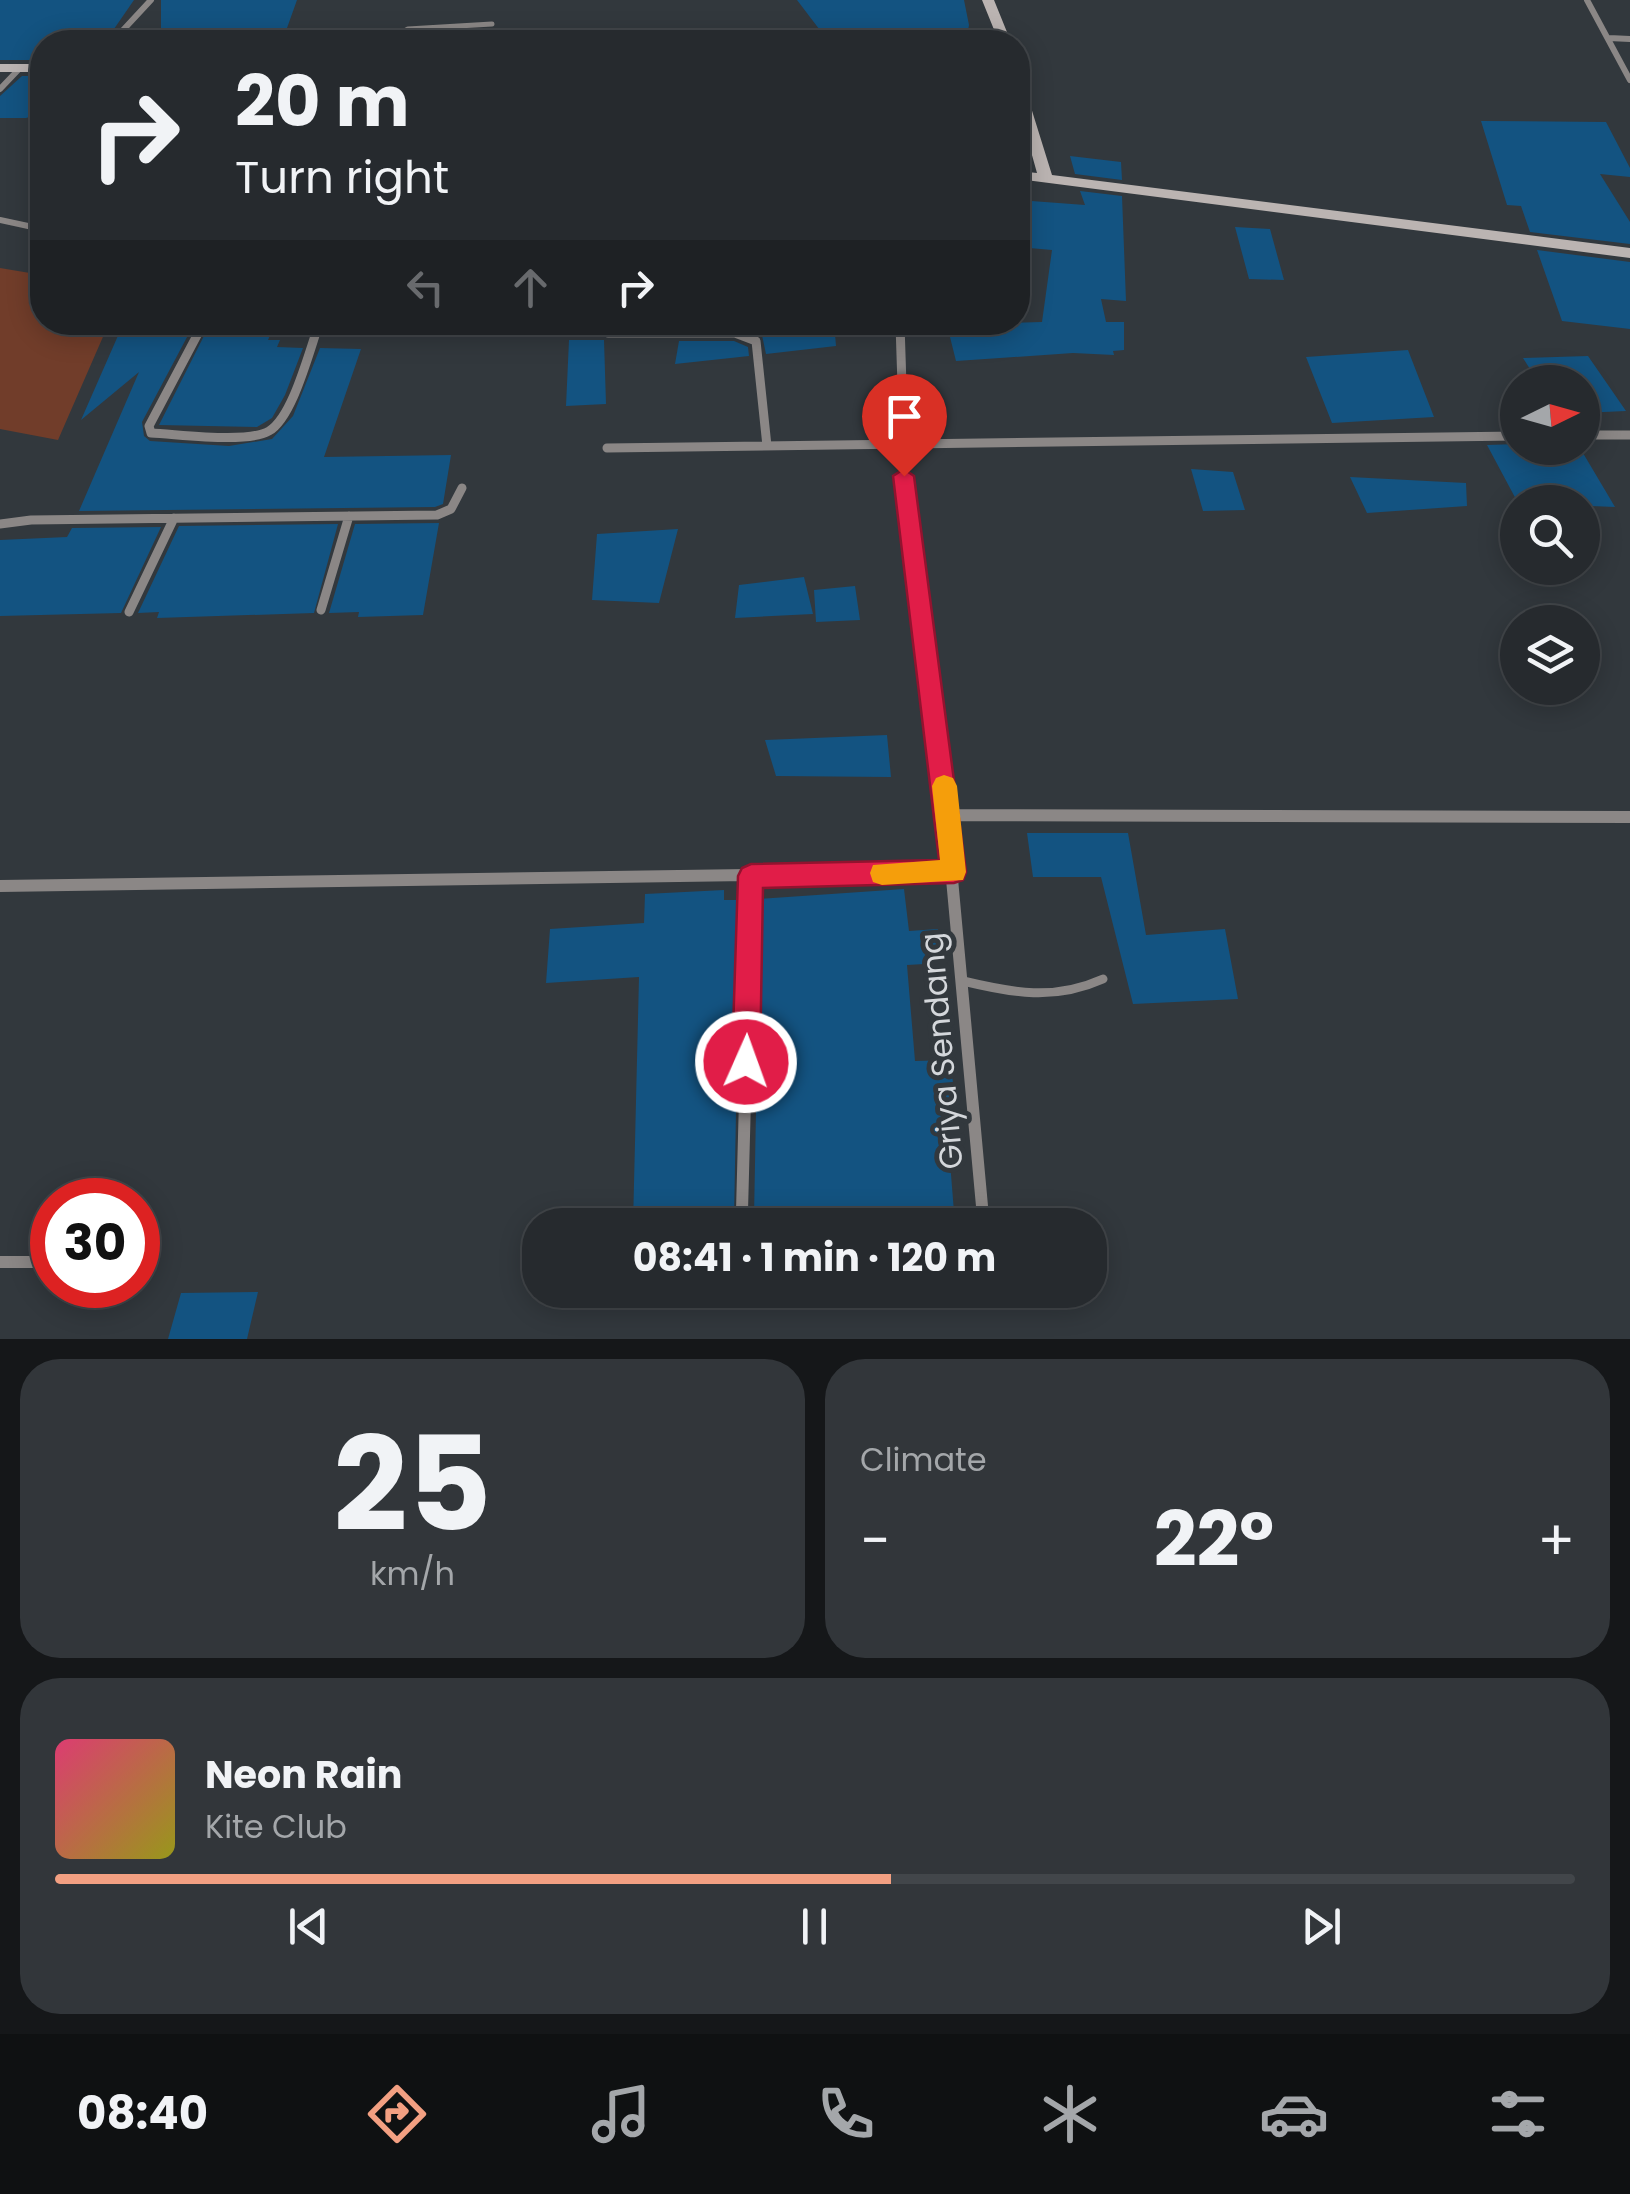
<!DOCTYPE html>
<meta charset="utf-8">
<style>
body{margin:0;font-family:Poppins,sans-serif;background:#32363a;color:#f1f3f6;height:100vh;display:flex;flex-direction:column;font-size:38px;white-space:nowrap}
*{box-sizing:border-box;margin:0}
p{font-size:32px;color:#a4a7aa}
.icon{flex:none;width:55px;height:55px;fill:none;stroke:currentColor;stroke-width:2;stroke-linecap:round;stroke-linejoin:round}
.map{position:relative;height:1339px;overflow:hidden}
.side{display:flex;flex-direction:column;gap:20px;padding:20px;background:#151719;flex:1}
.side>*{flex:none}
.guide{position:absolute;left:30px;top:30px;width:1000px;height:305px;border-radius:40px;box-shadow:0 5px 25px #0003,0 0 0 2px #42464a;background:#262a2e;color:#f1f3f6;overflow:hidden}
.needle{width:65px;rotate:85deg}
.buttons{position:absolute;left:1500px;top:365px;display:grid;gap:20px}
.buttons a{display:grid;place-items:center;width:100px;height:100px;border-radius:50%;background:#262a2e;box-shadow:0 5px 25px #0003,0 0 0 2px #42464a;font-size:50px}
.speed{position:absolute;left:30px;top:1178px;display:flex;gap:20px;font-size:50px;font-weight:700;text-align:center}
.speed>*{display:grid;place-content:center;width:130px;height:130px;border-radius:50%;background:#262a2e;box-shadow:0 5px 25px #0003,0 0 0 2px #42464a;line-height:1}
.speed .limit{border:15px solid #d22;background:#fff;color:#111}
.pin{position:absolute;display:grid;place-items:center;width:85px;height:85px;color:#fff;margin:-102px -42px;border-radius:50% 50% 50% 0;rotate:-45deg;box-shadow:0 0 10px #0007}
.pin .icon{rotate:45deg}
.me{position:absolute;width:110px;margin:-55px;rotate:2deg;stroke-linejoin:round;filter:drop-shadow(0 0 8px #0008)}
.turn{display:flex;align-items:center;gap:35px;height:210px;padding:0 40px;font-size:45px}
.turn .icon{width:130px;height:130px;stroke-width:2.5}
.turn b{display:block;font-size:70px;line-height:85px}
.lanes{display:flex;align-items:center;height:95px;padding:0 40px;background:#0003;justify-content:center;gap:50px;direction:ltr}
.lanes .off{opacity:.35}
.big{font-size:75px;font-weight:700;line-height:1.1}
.side .card{flex:1;display:flex;flex-direction:column;justify-content:center;gap:15px;min-width:0;padding:0 35px;border-radius:40px;background:#32363a}
.side .dial{align-items:center;gap:0}
.dial b{font-size:130px;line-height:1}
.song{display:flex;align-items:center;gap:30px}
.cover{width:120px;height:120px;border-radius:15px;background:linear-gradient(135deg,hsl(340 70% 55%),hsl(60 70% 35%))}
.played{height:10px;border-radius:5px;background:linear-gradient(90deg,#f3a082 55%,#42464a 55%)}
.keys{display:flex;justify-content:space-around;direction:ltr}
.heat{display:flex;justify-content:space-between;align-items:center;font-size:55px;direction:ltr}
.side .tiles{flex:1;display:grid;gap:20px;grid-template-columns:1fr 1fr}
.card:last-child{grid-column:span 2}
.trip{position:absolute;left:522px;top:1208px;width:585px;height:100px;border-radius:40px;background:#262a2e;box-shadow:0 5px 25px #0003,0 0 0 2px #42464a;font-weight:700;line-height:100px;text-align:center}
.menu{display:flex;height:160px;justify-content:space-around;align-items:center;background:#0f1112;color:#a4a7aa}
.menu .icon{width:70px;height:70px}
.menu .active{color:#f3a082}
.menu b{font-size:45px;color:#f1f3f6}
.map>svg:first-child{display:block}
</style>
<div class="map">
<svg width="1630" height="1339" viewBox="0 0 1630 1339">
<rect width="100%" height="100%" fill="#32383d"/>
<path fill="#713d2a" d="M0,268L42,275V322L109,323L58,440L0,429Z"/>
<path fill="#135381" d="M0,0H134L105,42H42V60H0Z
M161,0H297L282,42H161Z
M797,0H964L969,25L966,42H829Z
M22,76H42V113L26,118H0V96Z
M1481,121L1606,122L1630,168V177L1600,174L1630,222V244L1530,232L1521,206L1507,205Z
M1070,156L1121,162L1122,180L1075,174Z
M1080,191L1122,196L1126,301L1101,299L1106,322H1124V350L1113,351L1114,355L1073,353L956,361L947,325L1042,322L1052,250L1018,247V200L1085,205Z
M1235,227L1270,229L1284,280L1249,279Z
M1537,250L1630,262V329L1562,321Z
M124,322H195L142,422L144,436L150,441L229,446L272,439L293,416L320,348L361,349L324,457L451,455L443,504L435,507L79,511L139,372L81,420Z
M211,322H276L268,340H280L277,347L303,348L285,395L272,418L257,427L159,425Z
M682,322H834L836,346L766,354L762,335L738,325Z
M569,340H604L606,404L566,406Z
M679,341H734L748,347L749,356L675,364Z
M1408,350L1434,417L1332,423L1306,357Z
M1588,356L1626,411L1582,413V382H1538L1523,358Z
M1518,444V448H1580L1615,507L1518,503L1487,445Z
M1191,469L1233,472L1245,510L1203,511Z
M1350,477L1466,483L1467,506L1367,513Z
M439,523L423,615L358,617L359,612L329,613L355,524Z
M338,524L314,613L157,618L159,612L138,613L179,526Z
M161,527L121,613L0,616V540L67,537L72,528Z
M678,529L659,603L592,600L597,534Z
M804,577L813,614L735,618L739,585Z
M855,586L860,620L816,622L814,590Z
M887,735L891,777L776,776L765,740Z
M1027,833H1128L1146,935L1225,929L1238,999L1133,1004L1101,877H1033Z
M904,889L909,931L938,929L942,963L907,965L915,1061L950,1060L955,1098L945,1099L954,1212L754,1217L760,899Z
M724,890V900H740L734,1218H720V1225H633L639,977L546,983L550,929L644,923L645,894Z
M258,1292L247,1339H168L181,1293Z"/>
<g fill="none" stroke-linecap="round" stroke-linejoin="round">
<path stroke="#8b8786" stroke-width="5" d="M385,42L408,29L492,24"/>
<path stroke="#8b8786" stroke-width="9" d="M963,981C1013,993 1054,1001 1103,979"/>
<path stroke="#8b8786" stroke-width="6" d="M1587,0L1630,80
M1609,38L1630,39
M112,42L151,0
M0,89L20,68
M0,220L42,229
M900,322V327
M201,327L204,322
M318,327L320,322"/>
<path stroke="#8b8786" stroke-width="9" d="M203,324L149,426L151,433C178,434 247,444 269,431C293,417 309,351 319,324
M900,324L906,509L941,761
M608,333H735L756,341L767,446
M1582,435H1630
M607,448L1518,436
M0,524L31,520L437,515L451,509L462,488
M321,610L349,516
M129,612L174,518"/>
<path stroke="#8b8786" stroke-width="12" d="M941,759L982,1206L978,1225
M949,815L1630,817
M0,886L953,872
M746,1225L742,1211L751,876
M0,1262H52"/>
<path fill="#bbb4b2" fill-rule="evenodd" d="M982,0H994L1011,42H999Z
M0,64H42V72H0Z
M1018,81L1024,85L1052,175L1630,248V258L1018,179V171L1037,173L1018,105Z"/>
</g>
<path fill="#e11d48" stroke="#92132f" stroke-width="2.5" d="M904,469L914,476L966,872L963,880L954,883L763,888L760,1062L756,1072L746,1076L736,1072L732,1062L738,876L742,868L751,864L939,860L893,476Z"/>
<path fill="#f59e0b" d="M944,775L953,778L957,786L966,872L963,880L882,885L873,882L870,873L873,865L940,860L932,786L936,778Z"/>
<g text-anchor="middle" dominant-baseline="central" stroke-width="10" stroke-linejoin="round" paint-order="stroke">
<g font-size="32" fill="#d4d7db" stroke="#32383d">
<text transform="translate(941 1051) rotate(-95)">Griya Sendang</text>
</g>
</g>
</svg>
<div class="buttons">
<a><svg class="needle" viewBox="-14 -14 28 28"><path d="M0-13l5 13h-10z" fill="#e53935"/><path d="M0 13l5-13h-10z" fill="#a4a7aa"/></svg></a>
<a><svg class="icon" aria-label="search" viewBox="0 0 24 24"><circle cx="10" cy="10" r="6"/><path d="M15 15l6 6"/></svg></a>
<a><svg class="icon" aria-label="layers" viewBox="0 0 24 24"><path d="M12 4l9 5-9 5-9-5zM3 14l9 5 9-5"/></svg></a>
</div>
<div class="speed"><div class="limit">30</div></div>
<div class="pin" style="left:904px;top:476px;background:#d93025"><svg class="icon" aria-label="arrive" viewBox="0 0 24 24"><path d="M6 21V4h12l-3 4 3 4H6"/></svg></div>
<svg class="me" style="left:746px;top:1062px" viewBox="-20 -20 40 40"><circle r="17" fill="#e11d48" stroke="#fff" stroke-width="3"/><path d="M0-11L8 9 0 5-8 9z" fill="#fff"/></svg>
<div class="trip">08:41 · 1 min · 120 m</div>
<div class="guide">
<div class="turn"><svg class="icon" aria-label="right" viewBox="0 0 24 24"><path d="M7 20v-9h11M14 6l5 5-5 5"/></svg><div><b>20 m</b>Turn right</div></div>
<div class="lanes"><svg class="icon off" aria-label="left" viewBox="0 0 24 24"><path d="M17 20v-9H6M10 6l-5 5 5 5"/></svg><svg class="icon off" aria-label="ahead" viewBox="0 0 24 24"><path d="M12 20V5M6 11l6-6 6 6"/></svg><svg class="icon" aria-label="right" viewBox="0 0 24 24"><path d="M7 20v-9h11M14 6l5 5-5 5"/></svg></div>
</div>
</div>
<section class="side">
<div class="tiles">
<div class="card dial"><b>25</b><p>km/h</p></div>
<div class="card"><p>Climate</p>
<div class="heat"><a>−</a><b class="big">22°</b><a>+</a></div>
</div>
<div class="card">
<div class="song"><i class="cover"></i><div><b>Neon Rain</b><p>Kite Club</p></div></div>
<div class="played"></div>
<div class="keys"><svg class="icon" aria-label="previous" viewBox="0 0 24 24"><path d="M18 5L8 12l10 7zM5 5v14"/></svg><svg class="icon" aria-label="pause" viewBox="0 0 24 24"><path d="M8 5v14M16 5v14"/></svg><svg class="icon" aria-label="next" viewBox="0 0 24 24"><path d="M6 5l10 7-10 7zM19 5v14"/></svg></div>
</div>
</div>
</section>
<nav class="menu">
<b>08:40</b>
<svg class="icon active" aria-label="directions" viewBox="0 0 24 24"><path d="M12 3l9 9-9 9-9-9zM9 14v-3h6M13 9l2 2-2 2"/></svg>
<svg class="icon" aria-label="music" viewBox="0 0 24 24"><path d="M9 18V5l10-2v13"/><circle cx="6" cy="18" r="3"/><circle cx="16" cy="16" r="3"/></svg>
<svg class="icon" aria-label="phone" viewBox="0 0 24 24"><path d="M5 4h4l2 5-3 2q2 4 5 5l2-3 5 2v4C11 20 4 13 5 4z"/></svg>
<svg class="icon" aria-label="climate" viewBox="0 0 24 24"><path d="M12 3v18M4 7l16 10M4 17L20 7"/></svg>
<svg class="icon" aria-label="car" viewBox="0 0 24 24"><path d="M5 17H2v-5l4-1 3-4h7l3 4 3 1v5h-3M9 17h6M6 11h13"/><circle cx="7" cy="17" r="2"/><circle cx="17" cy="17" r="2"/></svg>
<svg class="icon" aria-label="filters" viewBox="0 0 24 24"><path d="M4 7h16M4 17h16"/><circle cx="9" cy="7" r="2"/><circle cx="15" cy="17" r="2"/></svg>
</nav>
